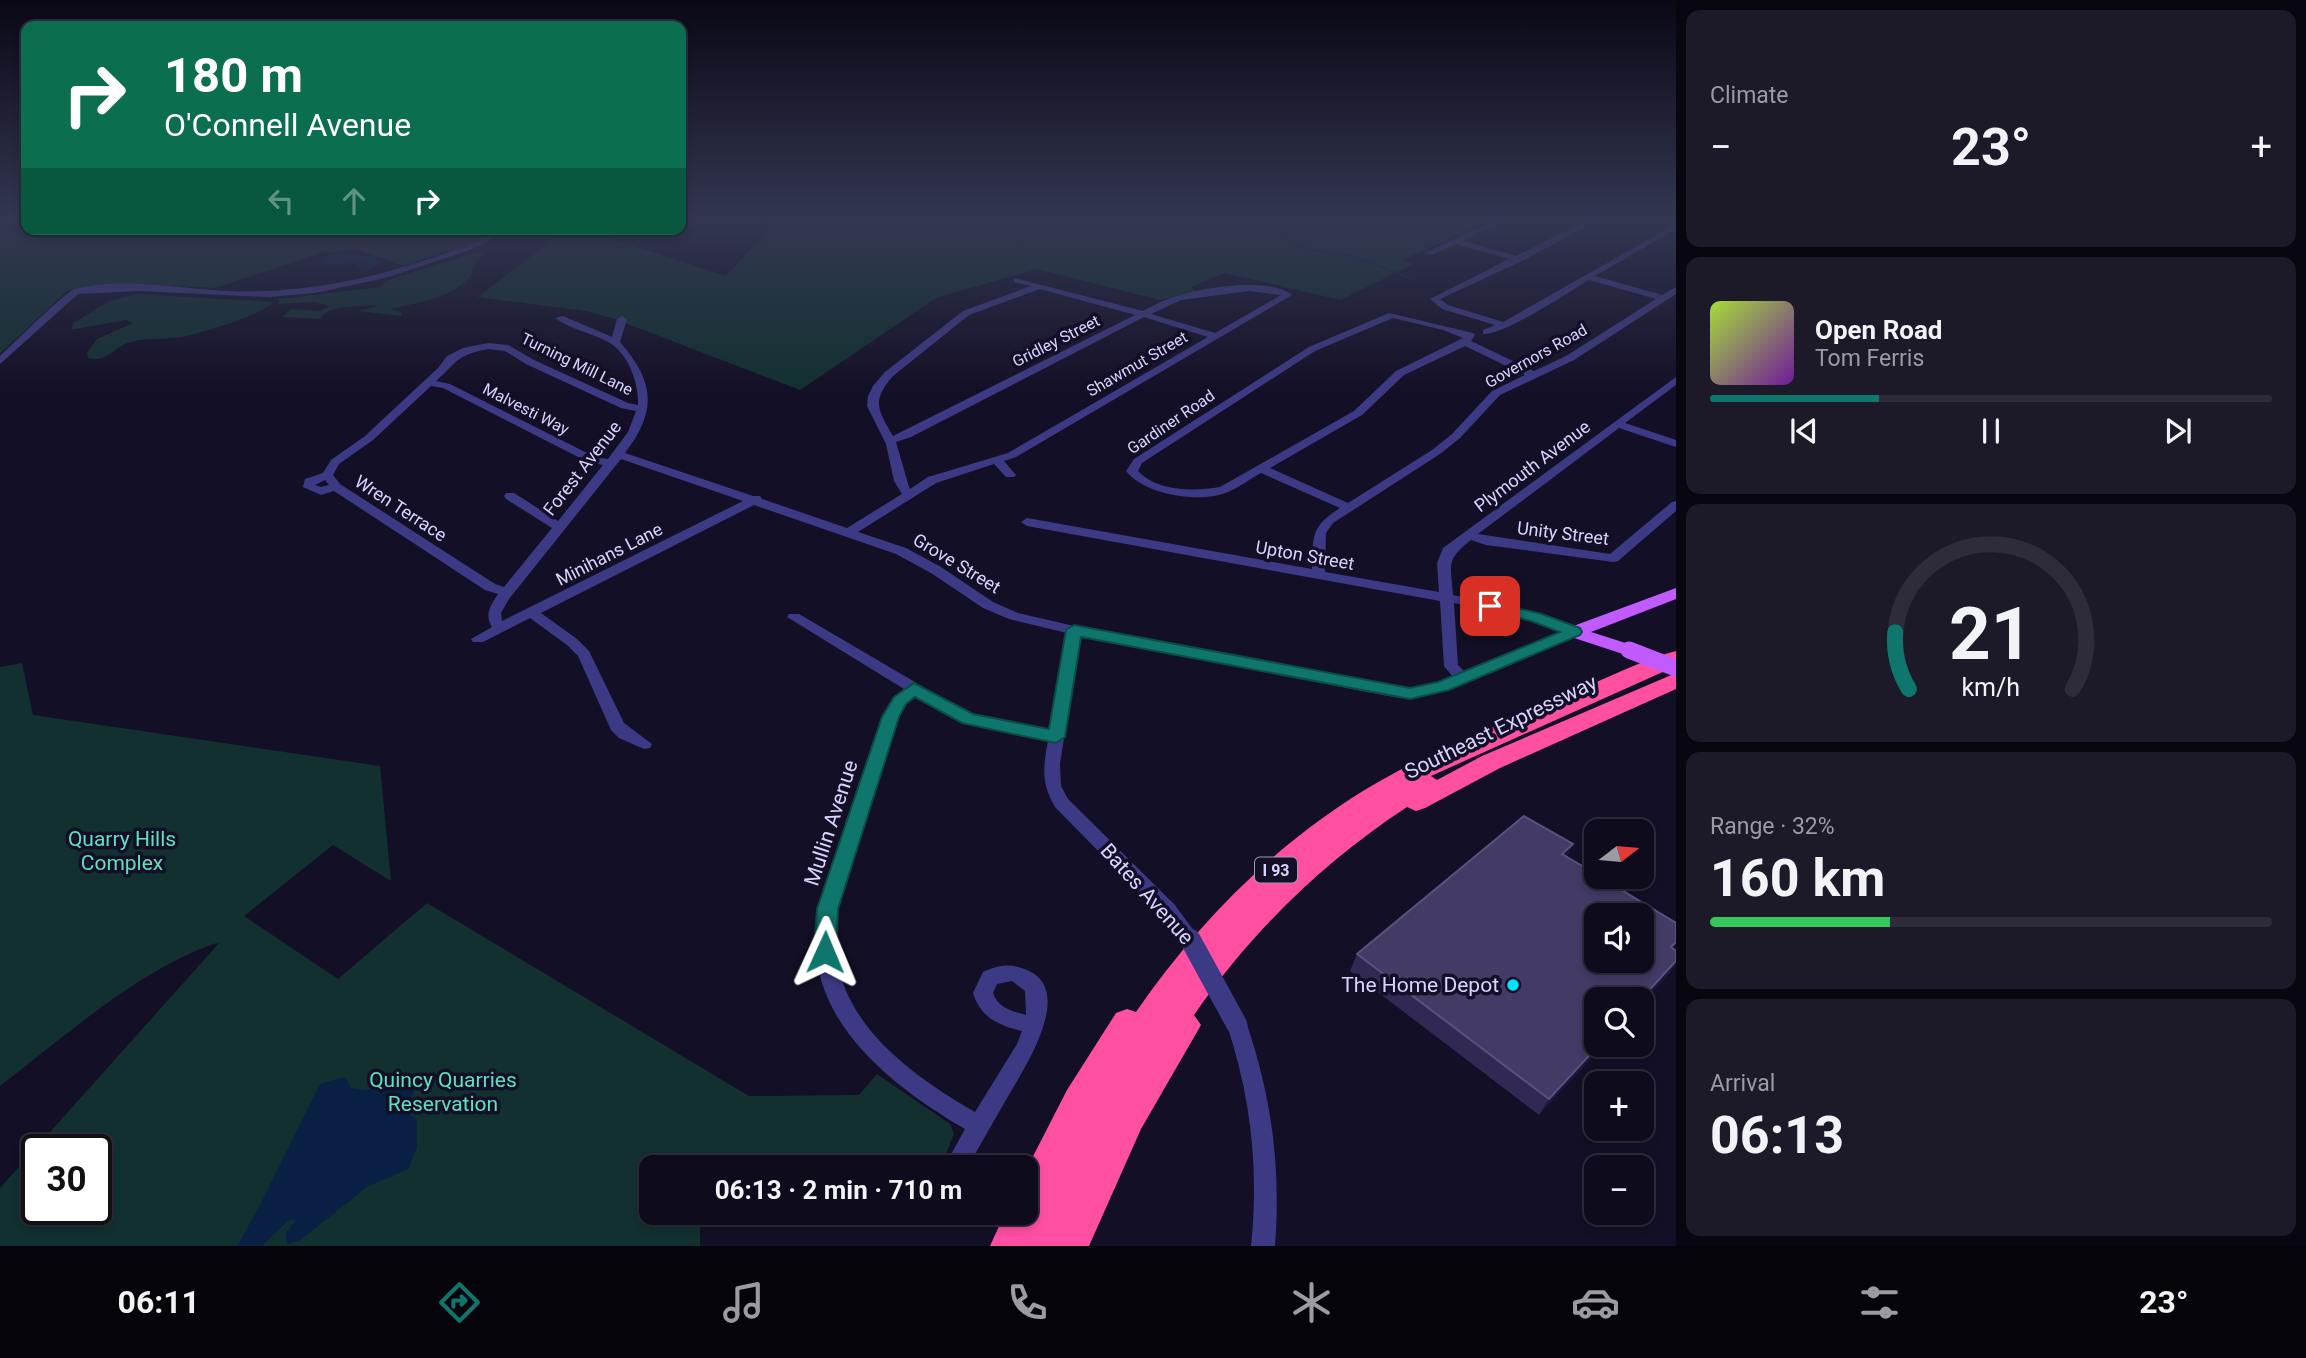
<!DOCTYPE html>
<meta charset="utf-8">
<style>
body{margin:0;font-family:Roboto,sans-serif;background:#1c1929;color:#f1f3f6;height:100vh;display:flex;flex-direction:column;font-size:26px;white-space:nowrap}
*{box-sizing:border-box;margin:0}
p{font-size:23px;color:#9b9ba3}
.icon{flex:none;width:38px;height:38px;fill:none;stroke:currentColor;stroke-width:2;stroke-linecap:round;stroke-linejoin:round}
.map{position:relative;flex:1;overflow:hidden}
.panel{display:flex;flex-direction:column;gap:10px;padding:10px;background:#08060f;width:630px}
.panel>*{flex:none}
.top-card{position:absolute;left:21px;top:21px;width:665px;height:214px;border-radius:14px;box-shadow:0 4px 10px #0003,0 0 0 2px #2e2b3b;background:#0b6e4f;color:#fff;overflow:hidden}
.needle{width:46px;rotate:74deg}
.buttons{position:absolute;left:1584px;top:819px;display:grid;gap:14px}
.buttons a{display:grid;place-items:center;width:70px;height:70px;border-radius:14px;background:#0e0b1c;box-shadow:0 4px 10px #0003,0 0 0 2px #2e2b3b;font-size:35px}
.speed{position:absolute;left:21px;top:1134px;display:flex;gap:14px;font-size:35px;font-weight:700;text-align:center}
.speed>*{display:grid;place-content:center;width:91px;height:91px;border-radius:50%;background:#0e0b1c;box-shadow:0 4px 10px #0003,0 0 0 2px #2e2b3b;line-height:1}
.speed .limit{border:4px solid #111;border-radius:10px;background:#fff;color:#111}
.pin{position:absolute;display:grid;place-items:center;width:60px;height:60px;color:#fff;margin:-30px;border-radius:14px;box-shadow:0 4px 10px #0006}
.me{position:absolute;width:77px;margin:-38px;rotate:1deg;stroke-linejoin:round;filter:drop-shadow(0 0 5px #0008)}
.turn{display:flex;align-items:center;gap:24px;height:147px;padding:0 28px;font-size:32px}
.turn .icon{width:91px;height:91px;stroke-width:2.5}
.turn b{display:block;font-size:49px;line-height:60px}
.lanes{display:flex;align-items:center;height:66px;padding:0 28px;background:#0003;justify-content:center;gap:35px;direction:ltr}
.lanes .off{opacity:.35}
.big{font-size:52px;font-weight:700;line-height:1.1}
.panel .tile{flex:1;display:flex;flex-direction:column;justify-content:center;gap:10px;min-width:0;padding:0 24px;border-radius:14px;background:#1c1929}
.panel .dial{align-items:center;gap:0}
.dial svg{height:182px;overflow:visible;fill:none;stroke:#2e2b3b;stroke-width:7;stroke-linecap:round;text-anchor:middle}
.dial text{fill:#f1f3f6;stroke:none}
.song{display:flex;align-items:center;gap:21px}
.cover{width:84px;height:84px;border-radius:10px;background:linear-gradient(135deg,hsl(80 70% 55%),hsl(280 70% 35%))}
.played{height:7px;border-radius:4px;background:linear-gradient(90deg,#0f766e 30%,#2e2b3b 30%)}
.keys{display:flex;justify-content:space-around;direction:ltr}
.heat{display:flex;justify-content:space-between;align-items:center;font-size:38px;direction:ltr}
.charge{height:10px;border-radius:5px;background:linear-gradient(90deg,#34c759 32%,#2e2b3b 0)}
.trip{position:absolute;left:639px;top:1155px;width:399px;height:70px;border-radius:14px;background:#0e0b1c;box-shadow:0 4px 10px #0003,0 0 0 2px #2e2b3b;font-weight:700;line-height:70px;text-align:center}
.menu{display:flex;height:112px;justify-content:space-around;align-items:center;background:#06040b;color:#9b9ba3}
.menu .icon{width:49px;height:49px}
.menu .active{color:#0f766e}
.menu b{font-size:32px;color:#f1f3f6}
main{display:flex;flex:1;min-height:0}
.map>svg:first-child{display:block}
</style>
<main>
<div class="map">
<svg width="1676" height="1246" viewBox="0 0 1676 1246">
<rect width="100%" height="100%" fill="#130f26"/>
<path fill="#12302f" fill-rule="evenodd" d="M0,218H26V229H490L472,243L403,266L356,249L322,253L215,288L159,285L68,290L0,354Z
M779,218H1495L1402,260L1414,264L1340,300L1225,273L1191,287L1196,291L1160,300L1037,269L936,298L800,390L612,318L586,311L478,297L567,229H582L726,276Z
M479,252L485,254L476,259C473,296 418,302 391,309L402,313L401,316L358,311L378,306L375,305C360,307 326,305 320,319L282,317L291,309L320,311L330,306L314,302L278,304L279,299L381,287L385,281Z
M137,294L273,302C260,316 202,333 182,337C165,340 143,337 127,343C112,349 107,363 88,358L87,353L97,339L133,323L126,320L75,329H72L73,323L110,301Z
M22,663L33,715L380,766L391,881L333,845L244,916L338,979L427,903L749,1096L859,1095L877,1074L950,1124L954,1134L944,1159L911,1158L875,1167H651V1213H703L700,1214V1246H0V1188L220,942C143,966 64,1037 0,1086V667ZM37,1150H96V1209H37Z"/>
<path fill="#0a1f44" d="M336,253L374,257L383,262L368,270L355,266L363,263L319,265L327,256Z
M345,1077L351,1088L366,1090L402,1079L415,1089L405,1112L417,1119V1148L408,1169L367,1187L299,1241L287,1244L286,1233L295,1220H289L262,1246H237L260,1205L320,1084Z"/>
<g fill="none" stroke-linecap="round" stroke-linejoin="round">
<path stroke="#0a1f44" stroke-width="2" d="M1247,218L1259,229L1276,232L1300,248L1352,256L1412,279"/>
<path fill="#3d3a85" fill-rule="evenodd" d="M1499,218H1509L1463,241L1516,256L1593,218H1603L1522,261L1440,299L1448,305L1503,322L1676,224V229L1595,276L1662,295L1676,287V294L1574,360L1500,395L1460,438L1440,454L1333,523L1326,533L1325,572L1439,592L1437,563L1443,548L1676,377V385L1625,423L1676,440V447L1619,428L1478,534L1610,554L1672,502L1676,501V511L1618,561L1613,562L1486,545L1471,540C1445,560 1451,565 1453,595L1526,610L1579,629L1581,632L1579,635L1442,692L1410,699L1388,696L1080,635L1060,764L1061,786L1068,799L1175,905L1177,910L1175,915L1168,917L1161,915L1055,807C1041,783 1043,767 1048,741L956,720L915,696L906,703L898,717L837,910C821,1009 899,1068 975,1112L1017,1044L1022,1031C998,1025 981,1018 973,993L983,972C1000,964 1012,963 1029,971C1076,993 1021,1073 1006,1100C993,1122 981,1144 968,1166H952L949,1158L965,1129C890,1085 803,1018 817,920C820,896 830,872 838,849C853,805 868,761 882,717L895,696L904,689L787,617L789,614H799L966,712L1050,730L1067,633L1009,619L983,608L931,573L896,554L754,505L541,613L577,639L589,651L624,723L652,744L650,748L644,749L619,738L611,730L578,656L567,645L530,618L483,642H473L471,639L492,627C484,614 491,605 498,594L485,590L334,491L321,495L303,487L305,479L323,473L331,460L365,436L438,368L447,356L463,348L488,343L508,345L534,360L628,403L638,405C639,384 629,355 610,343C593,333 571,330 555,318L563,316L612,337L617,319L622,316L627,319L620,342C654,381 658,410 625,453L753,496H760L762,499L847,528L902,494L894,481L886,444L867,406L868,396L873,386L885,372L963,311L1031,286L1014,282V278L1143,311C1151,307 1159,302 1168,299C1196,288 1268,276 1292,295L1016,457L1004,461L1016,475L1014,477H1006L994,464L936,483L858,532L906,548L941,567L993,602L1018,613L1074,626L1388,686C1412,689 1430,686 1453,677L1444,666L1440,601L1027,526L1021,522L1027,518L1312,569C1313,537 1310,527 1340,508L1261,473C1250,479 1240,487 1228,492C1200,504 1145,495 1126,471L1134,459L1309,347L1389,313L1473,333L1475,335L1471,341L1534,371L1566,356L1656,299L1589,280C1567,293 1505,335 1483,334V330L1495,325L1442,309L1430,299L1509,259L1456,244L1432,255L1425,253ZM1040,289L1135,315L893,436C878,410 871,401 893,376L969,315ZM1249,291L1281,295L1215,333L1151,314L1181,300ZM1144,317L1208,337L1008,453L928,477L910,489L909,487L896,442L911,437ZM1393,318L1443,330L1463,338L1396,371L1354,411L1220,487C1193,492 1157,491 1138,471L1142,463L1315,351ZM1465,346L1525,375L1492,391L1452,434L1432,450L1348,503L1270,468L1362,415L1404,375ZM488,349L505,351L526,364L621,408L636,411L628,432L608,459L595,457L450,384L436,381C458,361 457,355 488,349ZM431,386L443,388L588,462L603,465L558,521L514,493H506L504,496L506,499L552,528L504,587L495,584L340,484L333,475L339,464L373,440ZM621,459L743,501L502,621L501,613L509,599ZM325,480L329,485L321,487L315,485ZM1454,603L1517,616L1561,632L1465,672L1458,665ZM1012,981L1025,991L1026,1015C1012,1011 998,1008 993,993L997,984Z
M494,229H503L486,243L458,254L385,278L315,293L269,297L139,291L78,294L0,364V356C12,345 65,292 75,289C120,277 178,288 224,291C296,294 364,281 432,258C454,250 476,245 494,229Z
M1237,1016L1244,1019L1247,1025C1272,1098 1281,1169 1275,1246H1251C1259,1169 1251,1098 1227,1025L1230,1019Z"/>
<path fill="#c25bff" fill-rule="evenodd" d="M1676,588V599L1591,632L1635,646L1638,650L1635,654H1623L1568,636L1565,632L1568,628Z"/>
<path fill="#ff4fa3" fill-rule="evenodd" d="M1676,651V666L1431,776L1437,780L1482,756L1676,673V689L1500,768L1425,808L1416,811L1407,807C1323,862 1251,932 1194,1015L1201,1025L1141,1129L1089,1246H990L1005,1213H1026V1170L1067,1090L1116,1013L1127,1009L1136,1012C1200,919 1282,837 1380,781C1432,751 1489,729 1544,706C1584,689 1635,662 1676,651Z"/>
<path stroke="#3d3a85" stroke-width="17" d="M1168,910L1191,941"/>
<path stroke="#3d3a85" stroke-width="21" d="M1190,939L1237,1025"/>
<path stroke="#c25bff" stroke-width="17" d="M1629,650L1676,668"/>
</g>
<path fill="#312854" d="M1573,844L1567,856L1675,950L1671,971L1642,1003V999L1596,1045L1539,1115L1350,971L1357,954Z"/>
<path fill="#1d163a" d="M1573,844L1564,861L1562,854Z
M1676,961V964L1671,971L1642,1003V999Z
M1599,1045H1604L1539,1115L1549,1099Z"/>
<path fill="#433a66" stroke="#5a527e" stroke-width="2" fill-rule="evenodd" d="M1524,816L1573,844L1562,854L1596,874V877H1600L1676,923V942L1671,947L1676,951V961L1641,999H1596V1045H1599L1549,1099L1357,954ZM1596,915H1642V961H1596Z"/>
<linearGradient id="sky" x2="0" y2="1"><stop stop-color="#0a0815"/><stop offset="0.56" stop-color="#333752"/><stop offset="1" stop-color="#333752" stop-opacity="0"/></linearGradient>
<rect width="1676" height="392" fill="url(#sky)"/>
<path fill="#0f766e" stroke="#0a4d48" stroke-width="2" d="M1490,602L1542,614L1580,628L1582,632L1580,635L1449,690L1410,699L1081,637L1065,737L1056,743L962,723L915,697L906,704L899,717L838,909L836,952L833,958L825,961L817,958L814,952L817,909L882,717L894,697L914,683L973,714L1049,729L1066,630L1074,625L1410,688L1438,682L1560,632L1531,621L1485,610L1483,606Z"/>
<circle fill="#00e5ff" stroke="#130f26" stroke-width="2.5" cx="1513" cy="985" r="7"/>
<g text-anchor="middle" dominant-baseline="central" stroke-width="7" stroke-linejoin="round" paint-order="stroke">
<g font-size="16" fill="#d9d4ff" stroke="#130f26">
<text transform="translate(1056 341) rotate(-27)">Gridley Street</text>
<text transform="translate(1536 356) rotate(-29)">Governors Road</text>
<text transform="translate(577 364) rotate(26)">Turning Mill Lane</text>
<text transform="translate(1137 364) rotate(-30)">Shawmut Street</text>
<text transform="translate(526 409) rotate(27)">Malvesti Way</text>
<text transform="translate(1171 422) rotate(-34)">Gardiner Road</text>
</g>
<rect fill="#130f26" stroke="#9e99be" stroke-width="2" x="1255" y="857.5" width="42" height="25" rx="5"/>
<g font-size="16" font-weight="bold" fill="#d9d4ff">
<text x="1276" y="870">I 93</text>
</g>
<g font-size="18" fill="#d9d4ff" stroke="#130f26">
<text transform="translate(1532 466) rotate(-37)">Plymouth Avenue</text>
<text transform="translate(582 468) rotate(-52)">Forest Avenue</text>
<text transform="translate(401 508) rotate(33)">Wren Terrace</text>
<text transform="translate(1563 533) rotate(7)">Unity Street</text>
<text transform="translate(609 554) rotate(-27)">Minihans Lane</text>
<text transform="translate(1305 555) rotate(10)">Upton Street</text>
<text transform="translate(957 563) rotate(31)">Grove Street</text>
</g>
<g font-size="21" fill="#d9d4ff" stroke="#130f26">
<text transform="translate(1501 727) rotate(-26)">Southeast Expressway</text>
<text transform="translate(831 823) rotate(-72)">Mullin Avenue</text>
<text transform="translate(1147 894) rotate(48)">Bates Avenue</text>
</g>
<g font-size="21" fill="#5fe0c0" stroke="#130f26">
<text x="122" y="839">Quarry Hills<tspan x="122" dy="24">Complex</tspan></text>
<text x="443" y="1080">Quincy Quarries<tspan x="443" dy="24">Reservation</tspan></text>
</g>
<g font-size="21" fill="#d9d4ff" stroke="#130f26" text-anchor="end">
<text x="1499" y="985">The Home Depot</text>
</g>
</g>
</svg>
<div class="buttons">
<a><svg class="needle" viewBox="-14 -14 28 28"><path d="M0-13l5 13h-10z" fill="#e53935"/><path d="M0 13l5-13h-10z" fill="#9b9ba3"/></svg></a>
<a><svg class="icon" aria-label="sound" viewBox="0 0 24 24"><path d="M4 9h4l5-4v14l-5-4H4zM17 9q2 3 0 6"/></svg></a>
<a><svg class="icon" aria-label="search" viewBox="0 0 24 24"><circle cx="10" cy="10" r="6"/><path d="M15 15l6 6"/></svg></a>
<a>+</a>
<a>−</a>
</div>
<div class="speed"><div class="limit">30</div></div>
<div class="pin" style="left:1490px;top:606px;background:#d93025"><svg class="icon" aria-label="arrive" viewBox="0 0 24 24"><path d="M6 21V4h12l-3 4 3 4H6"/></svg></div>
<svg class="me" style="left:825px;top:952px" viewBox="-20 -20 40 40"><path d="M0-17L14 15 0 8-14 15z" fill="#0f766e" stroke="#fff" stroke-width="4"/></svg>
<div class="trip">06:13 · 2 min · 710 m</div>
<div class="top-card">
<div class="turn"><svg class="icon" aria-label="right" viewBox="0 0 24 24"><path d="M7 20v-9h11M14 6l5 5-5 5"/></svg><div><b>180 m</b>O'Connell Avenue</div></div>
<div class="lanes"><svg class="icon off" aria-label="left" viewBox="0 0 24 24"><path d="M17 20v-9H6M10 6l-5 5 5 5"/></svg><svg class="icon off" aria-label="ahead" viewBox="0 0 24 24"><path d="M12 20V5M6 11l6-6 6 6"/></svg><svg class="icon" aria-label="right" viewBox="0 0 24 24"><path d="M7 20v-9h11M14 6l5 5-5 5"/></svg></div>
</div>
</div>
<section class="panel">
<div class="tile"><p>Climate</p>
<div class="heat"><a>−</a><b class="big">23°</b><a>+</a></div>
</div>
<div class="tile">
<div class="song"><i class="cover"></i><div><b>Open Road</b><p>Tom Ferris</p></div></div>
<div class="played"></div>
<div class="keys"><svg class="icon" aria-label="previous" viewBox="0 0 24 24"><path d="M18 5L8 12l10 7zM5 5v14"/></svg><svg class="icon" aria-label="pause" viewBox="0 0 24 24"><path d="M8 5v14M16 5v14"/></svg><svg class="icon" aria-label="next" viewBox="0 0 24 24"><path d="M6 5l10 7-10 7zM19 5v14"/></svg></div>
</div>
<div class="tile dial"><svg viewBox="0 0 100 80">
<path d="M14 69A42 42 0 1 1 86 69"/>
<path d="M14 69A42 42 0 0 1 8 44" stroke="#0f766e"/>
<text x="50" y="56" font-size="32" font-weight="700">21</text>
<text x="50" y="72" font-size="11">km/h</text>
</svg></div>
<div class="tile"><p>Range · 32%</p><b class="big">160 km</b><div class="charge"></div></div>
<div class="tile"><p>Arrival</p><b class="big">06:13</b></div>
</section>
</main>
<nav class="menu">
<b>06:11</b>
<svg class="icon active" aria-label="directions" viewBox="0 0 24 24"><path d="M12 3l9 9-9 9-9-9zM9 14v-3h6M13 9l2 2-2 2"/></svg>
<svg class="icon" aria-label="music" viewBox="0 0 24 24"><path d="M9 18V5l10-2v13"/><circle cx="6" cy="18" r="3"/><circle cx="16" cy="16" r="3"/></svg>
<svg class="icon" aria-label="phone" viewBox="0 0 24 24"><path d="M5 4h4l2 5-3 2q2 4 5 5l2-3 5 2v4C11 20 4 13 5 4z"/></svg>
<svg class="icon" aria-label="climate" viewBox="0 0 24 24"><path d="M12 3v18M4 7l16 10M4 17L20 7"/></svg>
<svg class="icon" aria-label="car" viewBox="0 0 24 24"><path d="M5 17H2v-5l4-1 3-4h7l3 4 3 1v5h-3M9 17h6M6 11h13"/><circle cx="7" cy="17" r="2"/><circle cx="17" cy="17" r="2"/></svg>
<svg class="icon" aria-label="filters" viewBox="0 0 24 24"><path d="M4 7h16M4 17h16"/><circle cx="9" cy="7" r="2"/><circle cx="15" cy="17" r="2"/></svg>
<b>23°</b>
</nav>
